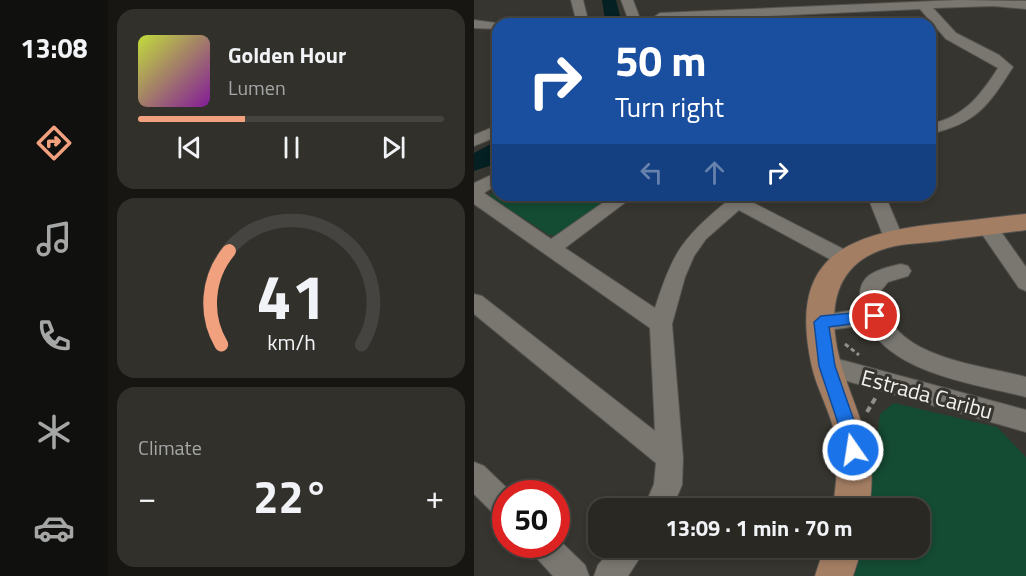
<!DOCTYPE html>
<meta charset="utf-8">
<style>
body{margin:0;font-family:"Titillium Web",sans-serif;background:#31302b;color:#f1f3f6;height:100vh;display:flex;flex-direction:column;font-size:22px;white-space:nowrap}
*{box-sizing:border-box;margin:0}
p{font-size:20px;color:#a5a6a6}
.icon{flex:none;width:33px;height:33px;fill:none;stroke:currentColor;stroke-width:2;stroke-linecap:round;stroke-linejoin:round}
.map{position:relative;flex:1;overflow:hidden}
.drawer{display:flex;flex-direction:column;gap:9px;padding:9px;background:#171613;width:366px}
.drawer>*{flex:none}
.guide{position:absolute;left:18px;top:18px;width:444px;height:183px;border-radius:18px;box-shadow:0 3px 9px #0003,0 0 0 2px #454441;background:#1a4fa0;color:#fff;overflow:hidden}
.speed{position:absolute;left:18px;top:480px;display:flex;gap:12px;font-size:30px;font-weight:700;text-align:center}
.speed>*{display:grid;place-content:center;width:78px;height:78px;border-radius:50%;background:#292823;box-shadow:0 3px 9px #0003,0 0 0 2px #454441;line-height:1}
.speed .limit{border:9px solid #d22;background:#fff;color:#111}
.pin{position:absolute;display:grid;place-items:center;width:51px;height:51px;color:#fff;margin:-26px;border:3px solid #fff;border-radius:50%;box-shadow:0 2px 6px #0007}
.me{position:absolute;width:66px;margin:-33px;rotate:347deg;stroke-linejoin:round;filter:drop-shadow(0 0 4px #0008)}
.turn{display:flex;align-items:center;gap:21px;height:126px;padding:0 24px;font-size:27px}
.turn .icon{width:78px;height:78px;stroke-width:2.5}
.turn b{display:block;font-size:42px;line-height:51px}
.lanes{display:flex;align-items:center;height:57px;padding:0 24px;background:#0003;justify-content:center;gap:30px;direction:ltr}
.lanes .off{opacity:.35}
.big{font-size:45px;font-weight:700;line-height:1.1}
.drawer .tile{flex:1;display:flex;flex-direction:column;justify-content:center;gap:9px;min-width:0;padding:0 21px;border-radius:18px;background:#31302b}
.drawer .dial{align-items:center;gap:0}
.dial svg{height:156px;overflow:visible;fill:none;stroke:#454441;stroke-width:7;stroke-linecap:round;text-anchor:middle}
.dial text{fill:#f1f3f6;stroke:none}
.song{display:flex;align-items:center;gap:18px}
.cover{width:72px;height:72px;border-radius:9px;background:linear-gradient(135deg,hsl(70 70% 55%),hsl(290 70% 35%))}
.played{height:6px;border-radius:3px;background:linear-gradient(90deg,#f1a17d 35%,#454441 35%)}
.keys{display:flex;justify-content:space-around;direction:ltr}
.heat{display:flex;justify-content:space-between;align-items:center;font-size:33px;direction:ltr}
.trip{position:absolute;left:114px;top:498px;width:342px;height:60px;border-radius:18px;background:#292823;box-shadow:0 3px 9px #0003,0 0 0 2px #454441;font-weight:700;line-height:60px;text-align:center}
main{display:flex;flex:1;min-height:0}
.dock{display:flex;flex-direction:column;width:108px;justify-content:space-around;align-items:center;background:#10100e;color:#a5a6a6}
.dock .icon{width:42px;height:42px}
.dock .active{color:#f1a17d}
.dock b{font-size:27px;color:#f1f3f6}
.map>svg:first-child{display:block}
</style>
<main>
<nav class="dock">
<b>13:08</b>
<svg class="icon active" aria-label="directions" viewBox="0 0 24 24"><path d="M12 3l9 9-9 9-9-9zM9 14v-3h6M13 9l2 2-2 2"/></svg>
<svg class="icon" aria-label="music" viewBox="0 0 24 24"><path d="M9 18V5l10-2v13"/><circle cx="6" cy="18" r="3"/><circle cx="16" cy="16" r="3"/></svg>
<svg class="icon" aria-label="phone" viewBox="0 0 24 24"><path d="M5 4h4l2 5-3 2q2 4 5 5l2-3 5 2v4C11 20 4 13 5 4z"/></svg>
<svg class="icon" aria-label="climate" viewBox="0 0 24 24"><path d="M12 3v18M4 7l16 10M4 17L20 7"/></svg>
<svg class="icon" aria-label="car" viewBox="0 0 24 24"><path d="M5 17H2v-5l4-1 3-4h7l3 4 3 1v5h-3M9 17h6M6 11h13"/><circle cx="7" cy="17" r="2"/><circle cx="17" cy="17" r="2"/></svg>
</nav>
<section class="drawer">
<div class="tile">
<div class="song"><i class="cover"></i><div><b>Golden Hour</b><p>Lumen</p></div></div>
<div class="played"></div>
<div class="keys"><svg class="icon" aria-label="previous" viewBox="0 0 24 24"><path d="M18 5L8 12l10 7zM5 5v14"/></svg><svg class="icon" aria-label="pause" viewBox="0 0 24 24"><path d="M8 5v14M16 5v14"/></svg><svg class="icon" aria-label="next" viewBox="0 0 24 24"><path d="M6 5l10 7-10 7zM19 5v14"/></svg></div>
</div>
<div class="tile dial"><svg viewBox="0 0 100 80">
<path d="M14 69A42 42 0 1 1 86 69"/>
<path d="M14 69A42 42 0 0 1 18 21" stroke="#f1a17d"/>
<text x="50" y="56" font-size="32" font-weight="700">41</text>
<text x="50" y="72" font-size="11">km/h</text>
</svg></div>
<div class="tile"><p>Climate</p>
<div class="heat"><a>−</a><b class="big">22°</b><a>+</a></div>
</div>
</section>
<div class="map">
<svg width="552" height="576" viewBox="0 0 552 576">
<rect width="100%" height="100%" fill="#37352f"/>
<path fill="#144b33" d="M24,187V195H147L82,236L75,235L18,198L16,195Z
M420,403L523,427L552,457V576H380L389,548H446V508H394L406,414Z"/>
<path fill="#042023" d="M128,0H142L148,24H123L131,20Z
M24,140V163L0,171V153Z"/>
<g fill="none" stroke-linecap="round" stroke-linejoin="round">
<defs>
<path id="minor" d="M97,0H109L115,24H103Z
M147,0H159L168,24H156Z
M485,0L552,1V9L519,6L459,8L482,33L525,55L539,67C514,106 503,123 456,134V124C490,117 506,96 524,68L472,39L446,9L186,21L180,17L186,13Z
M0,20L30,24H24V29L0,28Z
M24,125V136L0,146V135Z
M24,172V184L10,193L77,239L140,195H161L91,248L181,308C198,255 207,239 251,203L241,195H264L377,253L380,258L377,263H363L265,210L232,239L220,256L211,277L198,324L209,458L208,485L198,508H170L180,484L182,463L0,314V294L8,296L181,431L176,328L0,204V183Z
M393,195H411L429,238L426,243H412Z
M513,221L520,222L552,267V291L545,288L503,227L506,222Z
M427,264L434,266L437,271L434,276L414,282L406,292C413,358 499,363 552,377V397C502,384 420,374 394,325L347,331L339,328L336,322L339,316L388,309C379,276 400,270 427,264Z
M353,356L552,410V432L345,373L341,366L345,359Z
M0,462L10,466L39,494H32V520L22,516L0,494Z
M82,537L111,565L115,576H79L59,554L55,544H82Z
M139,548H172L154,576H120L124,565Z"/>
<path id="major" d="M552,214V230C523,234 495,237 466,241C451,243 436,243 421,246C352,261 352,321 371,377C388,426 404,454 395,508H359C362,483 366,457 360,431C355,409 343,389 338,367C314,260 367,235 461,224C492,221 522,217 552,214Z
M350,548H388L379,576H341Z"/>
</defs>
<use href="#minor" stroke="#55534f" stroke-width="2"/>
<use href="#major" stroke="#55534f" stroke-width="2"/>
<path stroke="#92908c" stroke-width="3" stroke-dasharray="4.5 3" stroke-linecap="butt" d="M371,344L385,355"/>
<path stroke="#92908c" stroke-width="4" stroke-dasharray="6 4" stroke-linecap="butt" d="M393,412L402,397"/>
<use href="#minor" fill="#797770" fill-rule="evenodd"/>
<use href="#major" fill="#a47e63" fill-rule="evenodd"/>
</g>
<path fill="#1a73e8" stroke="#114b97" stroke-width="1.5" d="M401,311L406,312V320L355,327L361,366L386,438L385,456L379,458L373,456L369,438L345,366L340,322L347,316Z"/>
<g text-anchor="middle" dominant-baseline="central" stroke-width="6" stroke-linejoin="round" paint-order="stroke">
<g font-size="22" fill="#f3f1ee" stroke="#37352f">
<text transform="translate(453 394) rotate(15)">Estrada Caribu</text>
</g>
</g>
</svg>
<div class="speed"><div class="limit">50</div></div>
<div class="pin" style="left:401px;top:316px;background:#d93025"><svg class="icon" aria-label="arrive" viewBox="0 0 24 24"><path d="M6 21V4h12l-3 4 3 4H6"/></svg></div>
<svg class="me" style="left:379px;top:450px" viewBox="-20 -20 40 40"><circle r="17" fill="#1a73e8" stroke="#fff" stroke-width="3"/><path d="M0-11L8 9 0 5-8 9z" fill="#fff"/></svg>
<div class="trip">13:09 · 1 min · 70 m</div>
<div class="guide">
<div class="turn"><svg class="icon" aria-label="right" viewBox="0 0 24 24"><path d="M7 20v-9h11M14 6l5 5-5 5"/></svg><div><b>50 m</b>Turn right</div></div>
<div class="lanes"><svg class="icon off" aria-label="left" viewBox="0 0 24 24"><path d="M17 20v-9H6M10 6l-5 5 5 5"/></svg><svg class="icon off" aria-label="ahead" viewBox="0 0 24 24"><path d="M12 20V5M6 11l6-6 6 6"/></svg><svg class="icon" aria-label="right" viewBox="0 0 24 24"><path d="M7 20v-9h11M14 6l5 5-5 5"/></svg></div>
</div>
</div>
</main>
